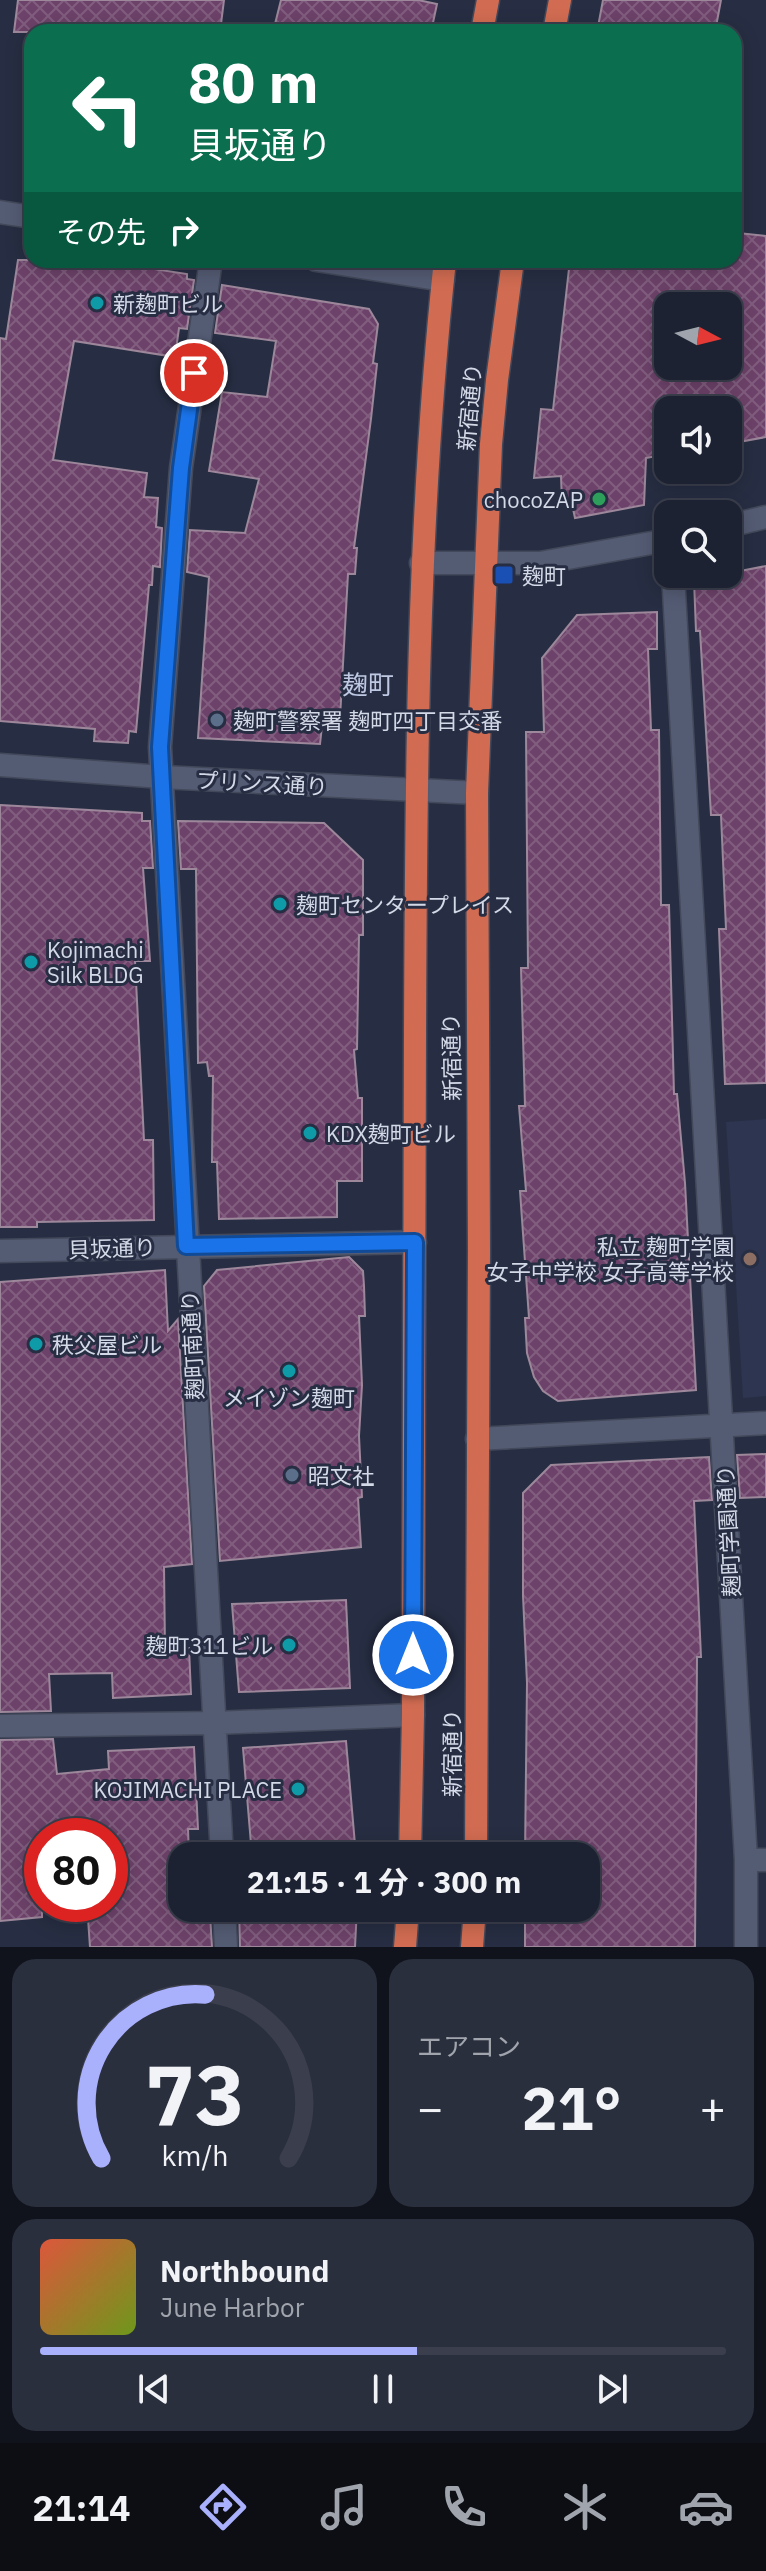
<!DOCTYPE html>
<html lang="ja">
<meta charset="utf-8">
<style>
body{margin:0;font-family:"IBM Plex Sans","Noto Sans JP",sans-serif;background:#2a2f3e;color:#f1f3f6;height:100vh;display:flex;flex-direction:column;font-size:30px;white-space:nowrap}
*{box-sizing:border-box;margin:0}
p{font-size:26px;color:#a0a4ac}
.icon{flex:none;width:44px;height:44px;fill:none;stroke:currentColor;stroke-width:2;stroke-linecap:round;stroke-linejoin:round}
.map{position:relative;height:1947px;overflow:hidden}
.details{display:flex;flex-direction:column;gap:12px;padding:12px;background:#10131c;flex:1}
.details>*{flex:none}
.guide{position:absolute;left:24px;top:24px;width:718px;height:244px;border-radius:24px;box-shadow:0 4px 20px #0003,0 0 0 2px #3b3f4d;background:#0b6e4f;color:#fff;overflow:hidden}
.needle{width:52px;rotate:97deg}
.buttons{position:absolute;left:654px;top:292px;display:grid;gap:16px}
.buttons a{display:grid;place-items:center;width:88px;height:88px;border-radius:16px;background:#1d2232;box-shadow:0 4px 20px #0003,0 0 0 2px #3b3f4d;font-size:40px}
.speed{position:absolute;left:24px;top:1818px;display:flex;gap:16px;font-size:40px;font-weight:700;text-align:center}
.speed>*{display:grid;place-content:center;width:104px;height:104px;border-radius:50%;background:#1d2232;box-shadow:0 4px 20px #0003,0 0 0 2px #3b3f4d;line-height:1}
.speed .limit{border:12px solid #d22;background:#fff;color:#111}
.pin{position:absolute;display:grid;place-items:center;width:68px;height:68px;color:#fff;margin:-34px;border:4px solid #fff;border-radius:50%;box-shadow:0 2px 8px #0007}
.me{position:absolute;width:88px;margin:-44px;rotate:0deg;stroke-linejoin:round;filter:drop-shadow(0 0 6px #0008)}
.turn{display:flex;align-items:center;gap:28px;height:168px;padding:0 32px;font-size:36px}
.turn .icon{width:104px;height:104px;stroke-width:2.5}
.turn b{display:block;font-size:56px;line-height:68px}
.then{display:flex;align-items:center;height:76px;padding:0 32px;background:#0003;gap:16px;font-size:30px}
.big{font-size:60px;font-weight:700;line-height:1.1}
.details .widget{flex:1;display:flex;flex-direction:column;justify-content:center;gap:12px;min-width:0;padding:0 28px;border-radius:24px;background:#2a2f3e}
.details .dial{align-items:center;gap:0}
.dial svg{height:208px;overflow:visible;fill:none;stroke:#3b3f4d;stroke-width:7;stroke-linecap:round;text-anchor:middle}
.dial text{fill:#f1f3f6;stroke:none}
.song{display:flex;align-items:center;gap:24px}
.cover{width:96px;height:96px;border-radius:12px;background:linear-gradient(135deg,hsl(10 70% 55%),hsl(80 70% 35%))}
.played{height:8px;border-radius:4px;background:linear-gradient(90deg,#a9b0fc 55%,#3b3f4d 55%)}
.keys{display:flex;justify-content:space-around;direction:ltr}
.heat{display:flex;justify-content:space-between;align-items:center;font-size:44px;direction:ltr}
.details .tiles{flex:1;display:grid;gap:12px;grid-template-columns:1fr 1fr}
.widget:last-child{grid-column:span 2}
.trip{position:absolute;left:168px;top:1842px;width:432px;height:80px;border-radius:24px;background:#1d2232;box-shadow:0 4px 20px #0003,0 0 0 2px #3b3f4d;font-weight:700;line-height:80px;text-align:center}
.dock{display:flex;height:128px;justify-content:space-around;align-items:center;background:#0c0e14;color:#a0a4ac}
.dock .icon{width:56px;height:56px}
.dock .active{color:#a9b0fc}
.dock b{font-size:36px;color:#f1f3f6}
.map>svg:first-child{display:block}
</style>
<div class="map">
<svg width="766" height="1947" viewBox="0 0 766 1947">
<defs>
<pattern id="building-cross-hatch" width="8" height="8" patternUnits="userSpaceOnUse" patternTransform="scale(2)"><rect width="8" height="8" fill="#6d426a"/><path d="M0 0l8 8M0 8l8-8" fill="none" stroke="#815d7f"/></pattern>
</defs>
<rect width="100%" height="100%" fill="#272e43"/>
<path fill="#2d3550" d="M766,1119V1396L743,1398L726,1122Z"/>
<path fill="url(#building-cross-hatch)" stroke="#9d879b" stroke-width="2" fill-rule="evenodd" d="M18,0H224L220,32H14Z
M281,0H418L437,4L431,32H273Z
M603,0H721L715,32H597Z
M738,233L766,236V437L728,444V410H668V454L646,458L644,505L575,518L572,504L562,502L561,476L534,478L541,409L553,410L570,260H736ZM668,306H728V366H668Z
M18,260H96L187,274V279L194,280L187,329L179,328L175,357L74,341L53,460L147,473L144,497L158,498L156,527L162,528L160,567L153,566L152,585H149L136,732L129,731L128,743L94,741L95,729L0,721V338L6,339Z
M222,285L369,309L378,324L373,363L377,364L371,419L354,548H357L355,574H348L340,718L323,717L320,744L198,738L209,577L187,572L190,530L245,533L259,479L209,471L222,392L267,397L276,341L215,333Z
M766,566V1083L725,1084L719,929H726L721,815H711L700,631H696L694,580Z
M657,612V649H648L651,730H659L661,905H669L674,1094H677L685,1183L696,1390L558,1401L543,1391L534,1377L527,1353L525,1318H529L520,1191H526L519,1106H525L521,968H528L526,732H544L542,658L577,615Z
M0,805L142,813V821H150L153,868H143L150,961H135L144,1140H153L154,1220L37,1222V1227H0Z
M178,821L324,823L363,860V935H359L357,1049L354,1050L358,1098H362V1181H337V1217L219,1219L217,1162H212L213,1076H209L207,1062L198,1063L196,869H181Z
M349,1257L363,1271L364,1286L365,1316H359L362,1385L359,1436L362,1497L358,1498L361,1547L220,1561L204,1286L217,1270Z
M165,1270L168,1331L178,1319L192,1564L164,1567L165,1649L189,1648L191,1694L113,1698L112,1673L49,1674L51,1711L0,1712V1282Z
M766,1454V1497L740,1498L737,1455Z
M709,1457L712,1500L694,1501L701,1657H697L695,1947H525V1908H586V1856H525L527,1683L523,1596V1493L551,1465Z
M346,1600L350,1688L239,1692L232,1604Z
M53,1739L57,1774L109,1769L108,1751L194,1747L198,1829H188L189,1856H182V1916L210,1914L212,1947H90L87,1904H110V1836H42V1917L0,1921V1740Z
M346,1741L356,1856H252L243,1748Z
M239,1908H357L355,1947H240Z"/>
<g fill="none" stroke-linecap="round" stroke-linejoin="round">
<defs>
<path id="minor" d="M211,260L181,468L160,747L222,1856
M673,574L746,1860V1947
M0,1251L415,1242
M477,1439L766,1423
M0,1726L215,1723L413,1715
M746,1860H766
M224,1908L226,1947"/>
<path id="tertiary" d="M0,212L32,217
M316,260L443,280
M728,526L766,517
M421,563H540L668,540
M0,765L162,777L477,793"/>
<path id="trunk" d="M482,32L488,0
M554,32L560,0
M410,1856L413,1715C414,1488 415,1261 415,1034C416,776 417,518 445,260
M476,1856L479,1250L477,793L491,444L497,380L513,260
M405,1947L408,1908
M472,1947L475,1908"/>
</defs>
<use href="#minor" stroke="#43495a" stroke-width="25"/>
<use href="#tertiary" stroke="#43495a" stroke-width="25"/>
<use href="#trunk" stroke="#43495a" stroke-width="25"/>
<use href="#minor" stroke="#545c74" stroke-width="22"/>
<use href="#tertiary" stroke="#545c74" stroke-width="22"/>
<use href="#trunk" stroke="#d16c52" stroke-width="22"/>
</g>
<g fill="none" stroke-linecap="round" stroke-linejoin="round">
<defs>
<path id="route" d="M194,373L181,468L160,747L186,1246L415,1242L413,1655"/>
</defs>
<use href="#route" stroke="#114b97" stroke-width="20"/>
<use href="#route" stroke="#1a73e8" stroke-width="14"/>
</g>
<g fill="#0f9aa8" stroke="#272e43" stroke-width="3">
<circle cx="97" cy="303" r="8"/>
<circle cx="280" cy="904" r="8"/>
<circle cx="31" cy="962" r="8"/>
<circle cx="310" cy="1133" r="8"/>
<circle cx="36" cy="1344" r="8"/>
<circle cx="289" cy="1371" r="8"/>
<circle cx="289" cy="1645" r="8"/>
<circle cx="298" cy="1789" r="8"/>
</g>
<circle fill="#2e9e5b" stroke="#272e43" stroke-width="3" cx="599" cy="499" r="8"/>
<rect fill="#1a4fb4" stroke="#272e43" stroke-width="3" x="494" y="565" width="20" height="20" rx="4"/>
<g fill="#5c6f8a" stroke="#272e43" stroke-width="3">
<circle cx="217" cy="720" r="8"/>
<circle cx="292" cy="1475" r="8"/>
</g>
<circle fill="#8d6e63" stroke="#272e43" stroke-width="3" cx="750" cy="1259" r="8"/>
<g text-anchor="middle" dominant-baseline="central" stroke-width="6" stroke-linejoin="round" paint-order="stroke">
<g font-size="22" fill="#d4d9e7" stroke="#272e43" text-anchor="start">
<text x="113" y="303">新麹町ビル</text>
<text x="583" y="499" text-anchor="end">chocoZAP</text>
<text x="522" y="575">麹町</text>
<text x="233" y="720">麹町警察署 麹町四丁目交番</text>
<text x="296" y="904">麹町センタープレイス</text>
<text x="47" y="949">Kojimachi<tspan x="47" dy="25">Silk BLDG</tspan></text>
<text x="326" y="1133">KDX麹町ビル</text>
<text x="734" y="1246" text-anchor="end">私立 麹町学園<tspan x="734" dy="25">女子中学校 女子高等学校</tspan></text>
<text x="52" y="1344">秩父屋ビル</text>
<text x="289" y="1397" text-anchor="middle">メイゾン麹町</text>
<text x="308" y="1475">昭文社</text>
<text x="273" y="1645" text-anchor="end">麹町311ビル</text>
<text x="282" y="1789" text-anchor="end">KOJIMACHI PLACE</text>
</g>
<g font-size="22" fill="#d4d9e7" stroke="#272e43">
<text transform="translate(469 407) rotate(-85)">新宿通り</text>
<text transform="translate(262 783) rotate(3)">プリンス通り</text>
<text transform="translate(451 1057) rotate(-91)">新宿通り</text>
<text transform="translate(112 1248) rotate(-2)">貝坂通り</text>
<text transform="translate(192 1345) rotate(-93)">麹町南通り</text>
<text transform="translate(728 1531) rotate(-93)">麹町学園通り</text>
<text transform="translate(451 1753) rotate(-90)">新宿通り</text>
</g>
<g font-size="26" fill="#bec8e3" stroke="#272e43">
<text x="368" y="684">麹町</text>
</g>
</g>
</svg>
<div class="buttons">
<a><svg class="needle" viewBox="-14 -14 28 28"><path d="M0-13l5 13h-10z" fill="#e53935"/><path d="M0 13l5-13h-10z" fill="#a0a4ac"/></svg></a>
<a><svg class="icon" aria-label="sound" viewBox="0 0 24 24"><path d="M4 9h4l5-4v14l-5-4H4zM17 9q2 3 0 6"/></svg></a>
<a><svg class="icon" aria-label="search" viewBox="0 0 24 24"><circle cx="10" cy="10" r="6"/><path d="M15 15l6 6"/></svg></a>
</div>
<div class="speed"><div class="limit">80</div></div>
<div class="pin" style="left:194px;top:373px;background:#d93025"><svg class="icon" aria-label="arrive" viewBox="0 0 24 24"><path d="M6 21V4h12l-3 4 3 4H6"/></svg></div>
<svg class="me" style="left:413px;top:1655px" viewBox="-20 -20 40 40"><circle r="17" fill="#1a73e8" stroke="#fff" stroke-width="3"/><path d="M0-11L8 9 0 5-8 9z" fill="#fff"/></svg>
<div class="trip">21:15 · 1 分 · 300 m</div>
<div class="guide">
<div class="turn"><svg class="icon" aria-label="left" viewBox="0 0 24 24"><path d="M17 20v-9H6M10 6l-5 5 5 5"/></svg><div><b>80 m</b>貝坂通り</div></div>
<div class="then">その先<svg class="icon" aria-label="right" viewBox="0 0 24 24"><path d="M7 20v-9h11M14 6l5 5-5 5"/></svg></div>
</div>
</div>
<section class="details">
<div class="tiles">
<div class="widget dial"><svg viewBox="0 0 100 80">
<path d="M14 69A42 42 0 1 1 86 69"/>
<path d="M14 69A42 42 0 0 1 54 6" stroke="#a9b0fc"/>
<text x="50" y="56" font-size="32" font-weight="700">73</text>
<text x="50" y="72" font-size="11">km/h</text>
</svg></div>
<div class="widget"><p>エアコン</p>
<div class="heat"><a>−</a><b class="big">21°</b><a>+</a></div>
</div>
<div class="widget">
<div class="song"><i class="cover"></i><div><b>Northbound</b><p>June Harbor</p></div></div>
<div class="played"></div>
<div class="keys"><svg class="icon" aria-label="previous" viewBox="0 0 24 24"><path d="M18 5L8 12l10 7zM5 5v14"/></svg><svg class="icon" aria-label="pause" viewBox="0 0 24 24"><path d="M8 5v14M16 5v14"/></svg><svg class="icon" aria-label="next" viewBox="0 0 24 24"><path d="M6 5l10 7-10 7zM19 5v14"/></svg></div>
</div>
</div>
</section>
<nav class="dock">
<b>21:14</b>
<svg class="icon active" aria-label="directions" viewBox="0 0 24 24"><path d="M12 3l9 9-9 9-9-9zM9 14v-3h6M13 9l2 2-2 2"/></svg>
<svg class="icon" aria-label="music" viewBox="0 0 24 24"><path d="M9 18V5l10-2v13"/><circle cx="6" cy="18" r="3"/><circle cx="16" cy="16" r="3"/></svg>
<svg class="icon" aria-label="phone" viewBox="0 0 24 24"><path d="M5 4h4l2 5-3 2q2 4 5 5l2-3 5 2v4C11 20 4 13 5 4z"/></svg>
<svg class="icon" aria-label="climate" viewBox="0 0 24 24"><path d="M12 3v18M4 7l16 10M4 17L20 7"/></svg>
<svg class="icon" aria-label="car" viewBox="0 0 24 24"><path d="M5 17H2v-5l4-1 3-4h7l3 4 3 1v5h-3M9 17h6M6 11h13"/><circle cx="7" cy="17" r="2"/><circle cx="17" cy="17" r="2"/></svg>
</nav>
